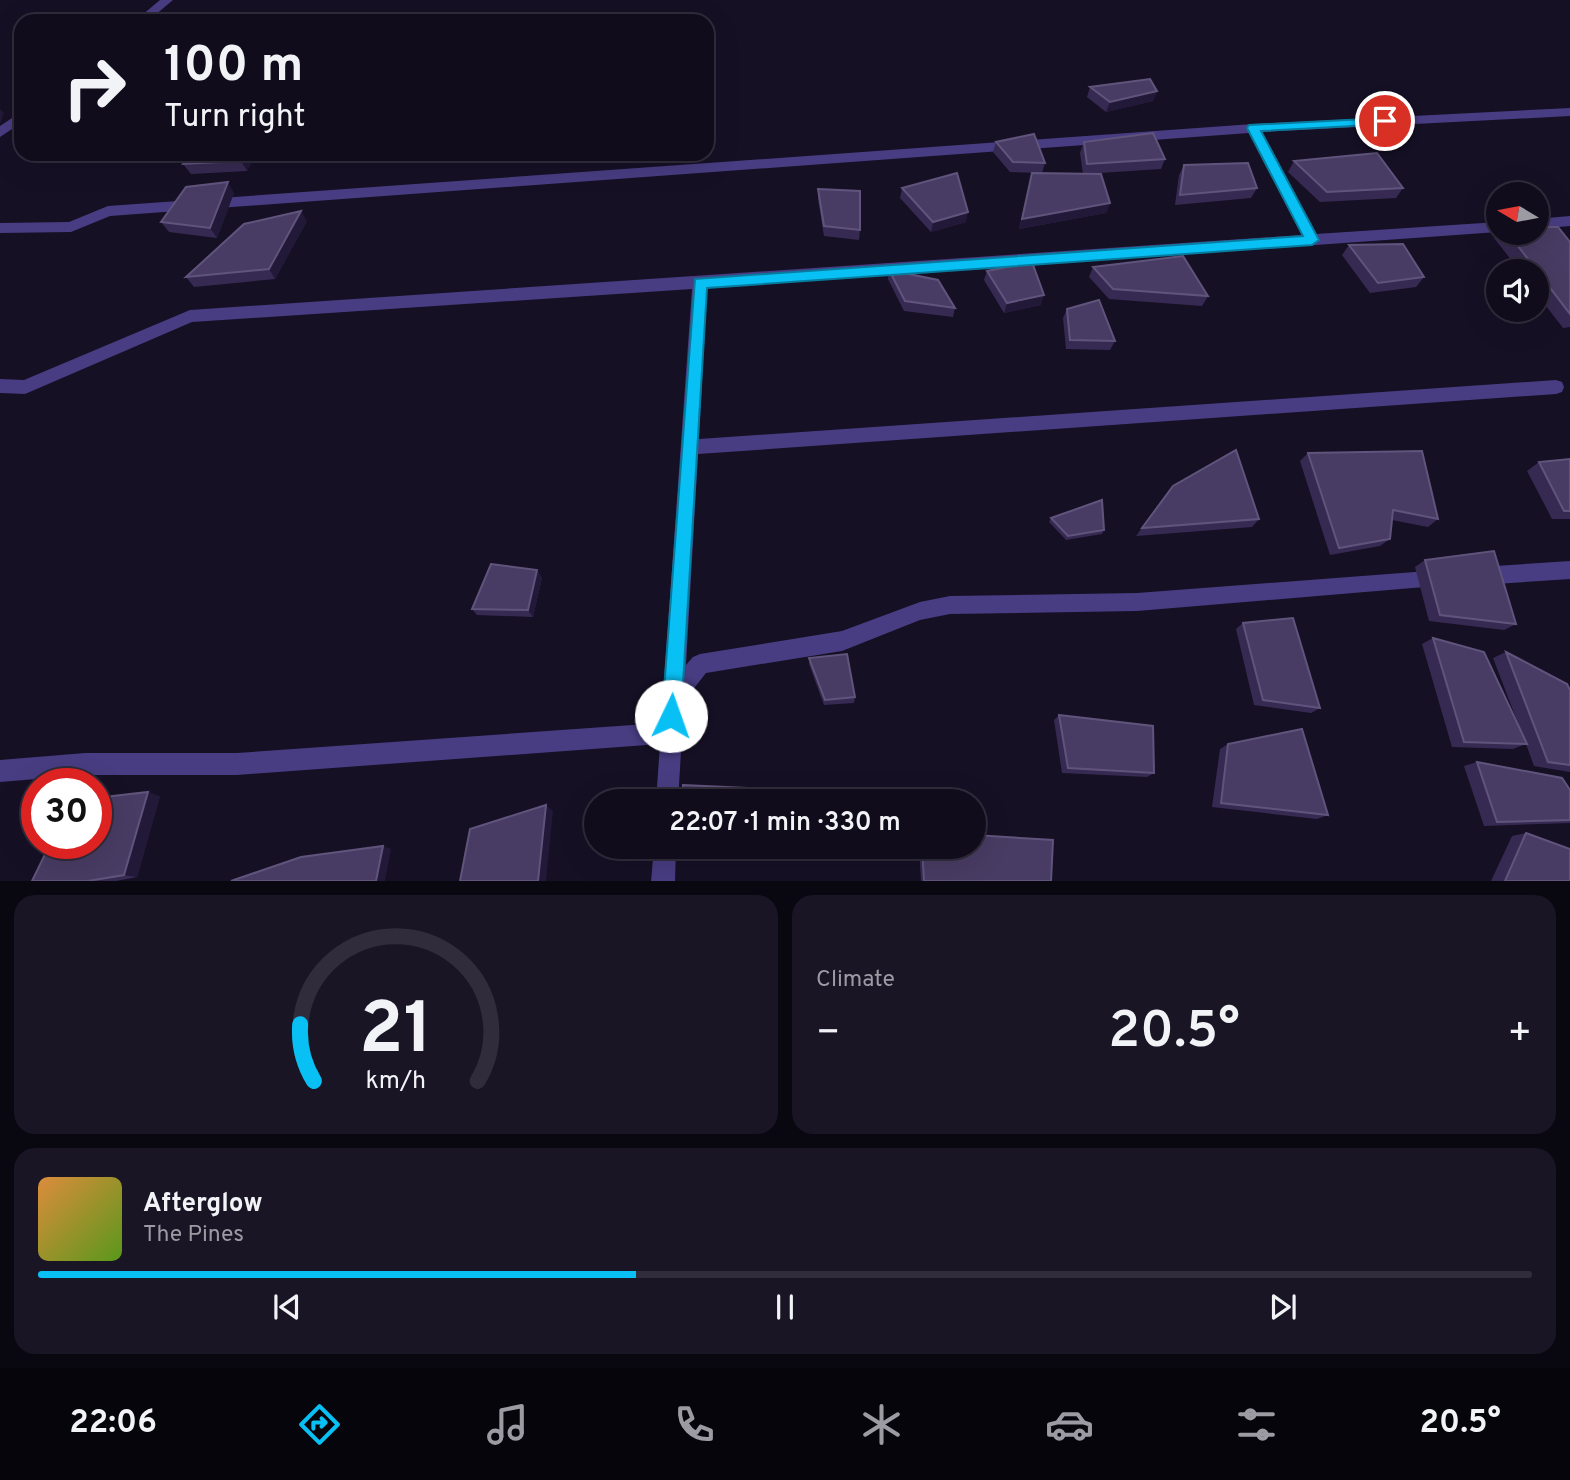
<!DOCTYPE html>
<meta charset="utf-8">
<style>
body{margin:0;font-family:Overpass,sans-serif;background:#191525;color:#f1f3f6;height:100vh;display:flex;flex-direction:column;font-size:26px;white-space:nowrap}
*{box-sizing:border-box;margin:0}
p{font-size:23px;color:#9c9ba3}
.icon{flex:none;width:38px;height:38px;fill:none;stroke:currentColor;stroke-width:2;stroke-linecap:round;stroke-linejoin:round}
.map{position:relative;height:881px;overflow:hidden}
.drawer{display:flex;flex-direction:column;gap:14px;padding:14px;background:#09070f;flex:1}
.drawer>*{flex:none}
.guide{position:absolute;left:14px;top:14px;width:700px;height:147px;border-radius:21px;box-shadow:0 7px 28px #0002,0 0 0 2px #302c3b;background:#100c1c;color:#f1f3f6;overflow:hidden}
.needle{width:46px;rotate:280deg}
.buttons{position:absolute;left:1486px;top:182px;display:grid;gap:14px}
.buttons a{display:grid;place-items:center;width:63px;height:63px;border-radius:50%;background:#100c1c;box-shadow:0 7px 28px #0002,0 0 0 2px #302c3b;font-size:35px}
.speed{position:absolute;left:21px;top:768px;display:flex;gap:14px;font-size:35px;font-weight:700;text-align:center}
.speed>*{display:grid;place-content:center;width:91px;height:91px;border-radius:50%;background:#100c1c;box-shadow:0 7px 28px #0002,0 0 0 2px #302c3b;line-height:1}
.speed .limit{border:10px solid #d22;background:#fff;color:#111}
.pin{position:absolute;display:grid;place-items:center;width:60px;height:60px;color:#fff;margin:-30px;border:4px solid #fff;border-radius:50%;box-shadow:0 2px 7px #0007}
.me{position:absolute;width:77px;margin:-38px;rotate:3deg;stroke-linejoin:round;filter:drop-shadow(0 0 5px #0008)}
.turn{display:flex;align-items:center;gap:24px;height:147px;padding:0 35px;font-size:32px}
.turn .icon{width:91px;height:91px;stroke-width:2.5}
.turn b{display:block;font-size:49px;line-height:60px}
.big{font-size:52px;font-weight:600;line-height:1.1}
.drawer .tile{flex:1;display:flex;flex-direction:column;justify-content:center;gap:10px;min-width:0;padding:0 24px;border-radius:21px;background:#191525}
.drawer .dial{align-items:center;gap:0}
.dial svg{height:182px;overflow:visible;fill:none;stroke:#302c3b;stroke-width:7;stroke-linecap:round;text-anchor:middle}
.dial text{fill:#f1f3f6;stroke:none}
.song{display:flex;align-items:center;gap:21px}
.cover{width:84px;height:84px;border-radius:10px;background:linear-gradient(135deg,hsl(30 70% 55%),hsl(90 70% 35%))}
.played{height:7px;border-radius:4px;background:linear-gradient(90deg,#09c0f5 40%,#302c3b 40%)}
.keys{display:flex;justify-content:space-around;direction:ltr}
.heat{display:flex;justify-content:space-between;align-items:center;font-size:38px;direction:ltr}
.drawer .tiles{flex:1;display:grid;gap:14px;grid-template-columns:1fr 1fr}
.tile:last-child{grid-column:span 2}
.trip{position:absolute;left:584px;top:789px;width:402px;height:70px;border-radius:35px;background:#100c1c;box-shadow:0 7px 28px #0002,0 0 0 2px #302c3b;font-weight:600;line-height:70px;text-align:center}
.menu{display:flex;height:112px;justify-content:space-around;align-items:center;background:#06050b;color:#9c9ba3}
.menu .icon{width:49px;height:49px}
.menu .selected{color:#09c0f5}
.menu b{font-size:32px;color:#f1f3f6}
.map>svg:first-child{display:block}
</style>
<div class="map">
<svg width="1570" height="882" viewBox="0 0 1570 882">
<rect width="100%" height="100%" fill="#161025"/>
<g fill="none" stroke-linecap="round" stroke-linejoin="round">
<path fill="#483d82" fill-rule="evenodd" d="M160,0H173L148,21H135Z
M1570,108V116L1262,132L1316,234L1498,222V232L707,288L699,439L1556,380L1562,382L1564,387L1562,392L1556,394L698,454L686,665L693,657L700,654L842,631L920,602L950,596L1137,593L1441,570L1448,573L1451,579L1448,585L1137,611L950,614L920,620L842,651L706,673L684,701L678,802H656L660,744L237,775H85L0,782V760L85,753H237L661,723L692,289L192,322L25,394L0,393V379L24,380L190,310L1302,235L1249,133L110,216L71,232L0,233V223L69,222L108,206L1253,124Z
M21,112V123L0,137V126Z
M1570,216V226L1536,229V219Z
M1570,561V579L1480,585L1473,582L1470,576L1473,570L1480,567Z
M654,847H676L675,882H651Z"/>
</g>
<path fill="#372a52" d="M1090,87L1157,91L1153,101L1106,112L1087,97Z
M996,142L1045,163L1042,173L1010,172L993,152Z
M1084,142L1165,159L1161,169L1084,174L1110,203L1106,213L1019,229L1032,173L1083,174L1080,153Z
M256,154L247,171L191,174L183,164Z
M1294,161L1403,188L1396,198L1320,202L1288,172Z
M1184,165L1257,188L1251,198L1175,205L1179,175Z
M902,188L966,222L931,232L900,198Z
M818,189L860,230L859,240L824,236L818,199Z
M234,193L217,238L169,232L161,222Z
M307,221L275,279L194,287L186,277Z
M1499,233H1536L1570,242V327L1563,328L1536,293V271H1520L1494,238Z
M1349,245L1424,277L1416,287L1370,293L1342,255Z
M1093,267L1208,296L1202,306L1109,299L1089,277Z
M889,270L955,308L953,317L904,311L888,279Z
M987,271L1041,305L1004,313L984,280Z
M1067,309L1115,341L1110,350L1066,349L1063,318Z
M1308,453L1438,519L1428,527L1392,520L1390,539L1380,546L1330,555L1300,461Z
M1570,459V519H1552L1527,471L1539,462Z
M1173,486L1259,519L1252,527L1136,536Z
M1051,518L1104,530L1102,534L1066,540L1049,522Z
M1425,560L1516,624L1504,630L1429,621L1415,567Z
M537,570L542,578L533,617L477,615L472,609Z
M1243,623L1320,708L1311,713L1254,705L1236,629Z
M1433,638L1521,731L1493,658L1506,652L1570,690V772L1534,766L1526,744L1513,749L1452,747L1422,644Z
M809,658L855,697L854,703L824,705L809,664Z
M1059,715L1154,773L1147,777L1062,773L1054,720Z
M1228,744L1328,815L1317,819L1212,807L1220,749Z
M1477,762L1570,790V823L1484,826L1464,766Z
M160,796L137,877L116,881H32Z
M1526,833L1570,881H1491L1512,836Z
M919,847H975L1051,881H921Z"/>
<path fill="#221838" d="M1157,91L1153,101L1106,112L1110,102Z
M0,109L4,113L0,124Z
M244,154H256L247,171L241,161Z
M228,182L234,193L217,238L210,228Z
M1110,203L1106,213L1019,229L1022,219Z
M301,211L307,221L275,279L269,269Z
M968,212L966,222L931,232L933,222Z
M1044,295L1041,305L1004,313L1007,303Z
M537,570L542,578L533,617L528,610Z
M148,792L160,796L137,877L124,875Z
M546,805L553,811L546,881H538Z
M383,846L391,849L385,881H376Z"/>
<path fill="#493c64" stroke="#60547c" stroke-width="2" d="M1150,79L1157,91L1110,102L1090,87Z
M1153,133L1165,159L1087,164L1084,142Z
M1034,134L1045,163L1013,162L996,142Z
M1377,153L1403,188L1327,192L1294,161Z
M190,154H244L241,161L183,164Z
M1248,163L1257,188L1180,195L1184,165Z
M957,173L968,212L933,222L902,188Z
M1032,173L1101,174L1110,203L1022,219Z
M228,182L210,228L161,222L186,187Z
M818,189L860,191V230L824,226Z
M301,211L269,269L186,277L244,224Z
M1536,227H1558L1570,242V314L1508,233H1536Z
M1403,244L1424,277L1378,283L1349,245Z
M1183,256L1208,296L1113,289L1093,267Z
M1032,262L1044,295L1007,303L987,271Z
M889,270L938,280L955,308L905,301Z
M1099,300L1115,341L1070,340L1067,309Z
M1236,450L1259,519L1142,528L1173,486Z
M1422,451L1438,519L1393,510L1390,539L1339,548L1308,453Z
M1570,459V511H1564L1539,462Z
M1102,500L1104,530L1068,536L1051,518Z
M1494,551L1516,624L1440,615L1425,560Z
M491,564L537,570L528,610L472,609Z
M1293,618L1320,708L1263,700L1243,623Z
M1433,638L1484,652L1527,744L1464,742Z
M1506,652L1567,684L1570,690V765L1548,762Z
M847,654L855,697L825,700L809,658Z
M1059,715L1153,726L1154,773L1068,768Z
M1302,729L1328,815L1221,803L1228,744Z
M1477,762L1562,778L1570,790V820L1497,822Z
M683,785L772,789L773,802H682Z
M148,792L124,875L88,881H32L50,844H96V798Z
M546,805L538,881H460L470,829Z
M1526,833L1570,849V881H1505Z
M975,835L1053,840L1051,881H924L922,847H975Z
M383,846L376,881H231L301,857Z"/>
<path fill="#09c0f5" stroke="#067d9f" stroke-width="2" d="M1385,118L1391,121L1390,124L1261,131L1319,240L1312,245L707,288L681,716L678,722L671,725L665,722L662,716L695,279L1303,236L1247,128L1249,125Z"/>
</svg>
<div class="buttons">
<a><svg class="needle" viewBox="-14 -14 28 28"><path d="M0-13l5 13h-10z" fill="#e53935"/><path d="M0 13l5-13h-10z" fill="#9c9ba3"/></svg></a>
<a><svg class="icon" aria-label="sound" viewBox="0 0 24 24"><path d="M4 9h4l5-4v14l-5-4H4zM17 9q2 3 0 6"/></svg></a>
</div>
<div class="speed"><div class="limit">30</div></div>
<div class="pin" style="left:1385px;top:121px;background:#d93025"><svg class="icon" aria-label="arrive" viewBox="0 0 24 24"><path d="M6 21V4h12l-3 4 3 4H6"/></svg></div>
<svg class="me" style="left:671px;top:716px" viewBox="-20 -20 40 40"><circle r="19" fill="#fff"/><path d="M0-13L10 11 0 6-10 11z" fill="#09c0f5"/></svg>
<div class="trip">22:07 · 1 min · 330 m</div>
<div class="guide">
<div class="turn"><svg class="icon" aria-label="right" viewBox="0 0 24 24"><path d="M7 20v-9h11M14 6l5 5-5 5"/></svg><div><b>100 m</b>Turn right</div></div>
</div>
</div>
<section class="drawer">
<div class="tiles">
<div class="tile dial"><svg viewBox="0 0 100 80">
<path d="M14 69A42 42 0 1 1 86 69"/>
<path d="M14 69A42 42 0 0 1 8 44" stroke="#09c0f5"/>
<text x="50" y="56" font-size="32" font-weight="700">21</text>
<text x="50" y="72" font-size="11">km/h</text>
</svg></div>
<div class="tile"><p>Climate</p>
<div class="heat"><a>−</a><b class="big">20.5°</b><a>+</a></div>
</div>
<div class="tile">
<div class="song"><i class="cover"></i><div><b>Afterglow</b><p>The Pines</p></div></div>
<div class="played"></div>
<div class="keys"><svg class="icon" aria-label="previous" viewBox="0 0 24 24"><path d="M18 5L8 12l10 7zM5 5v14"/></svg><svg class="icon" aria-label="pause" viewBox="0 0 24 24"><path d="M8 5v14M16 5v14"/></svg><svg class="icon" aria-label="next" viewBox="0 0 24 24"><path d="M6 5l10 7-10 7zM19 5v14"/></svg></div>
</div>
</div>
</section>
<nav class="menu">
<b>22:06</b>
<svg class="icon selected" aria-label="directions" viewBox="0 0 24 24"><path d="M12 3l9 9-9 9-9-9zM9 14v-3h6M13 9l2 2-2 2"/></svg>
<svg class="icon" aria-label="music" viewBox="0 0 24 24"><path d="M9 18V5l10-2v13"/><circle cx="6" cy="18" r="3"/><circle cx="16" cy="16" r="3"/></svg>
<svg class="icon" aria-label="phone" viewBox="0 0 24 24"><path d="M5 4h4l2 5-3 2q2 4 5 5l2-3 5 2v4C11 20 4 13 5 4z"/></svg>
<svg class="icon" aria-label="climate" viewBox="0 0 24 24"><path d="M12 3v18M4 7l16 10M4 17L20 7"/></svg>
<svg class="icon" aria-label="car" viewBox="0 0 24 24"><path d="M5 17H2v-5l4-1 3-4h7l3 4 3 1v5h-3M9 17h6M6 11h13"/><circle cx="7" cy="17" r="2"/><circle cx="17" cy="17" r="2"/></svg>
<svg class="icon" aria-label="filters" viewBox="0 0 24 24"><path d="M4 7h16M4 17h16"/><circle cx="9" cy="7" r="2"/><circle cx="15" cy="17" r="2"/></svg>
<b>20.5°</b>
</nav>
